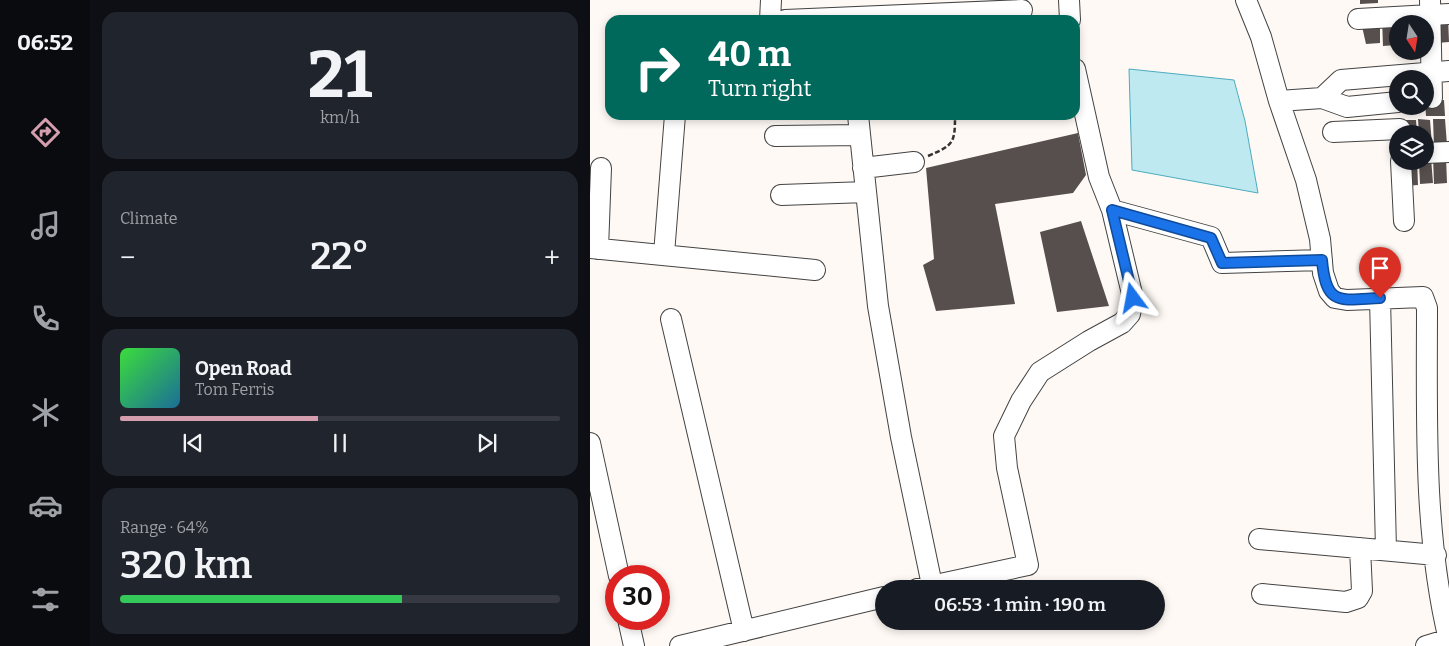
<!DOCTYPE html>
<meta charset="utf-8">
<style>
body{margin:0;font-family:Bitter,serif;background:#20242c;color:#f1f3f6;height:100vh;display:flex;flex-direction:column;font-size:19px;white-space:nowrap}
*{box-sizing:border-box;margin:0}
p{font-size:16px;color:#9ea1a6}
.icon{flex:none;width:28px;height:28px;fill:none;stroke:currentColor;stroke-width:2;stroke-linecap:round;stroke-linejoin:round}
.map{position:relative;flex:1;overflow:hidden}
.details{display:flex;flex-direction:column;gap:12px;padding:12px;background:#0d0f14;width:500px}
.details>*{flex:none}
.guide{position:absolute;left:15px;top:15px;width:475px;height:105px;border-radius:15px;box-shadow:0 2px 8px #0003;background:#00695c;color:#fff;overflow:hidden}
.needle{width:32px;rotate:168deg}
.tools{position:absolute;left:799px;top:15px;display:grid;gap:10px}
.tools a{display:grid;place-items:center;width:45px;height:45px;border-radius:50%;background:#171b24;box-shadow:0 2px 8px #0003;font-size:25px}
.speed{position:absolute;left:15px;top:565px;display:flex;gap:10px;font-size:25px;font-weight:700;text-align:center}
.speed>*{display:grid;place-content:center;width:65px;height:65px;border-radius:50%;background:#171b24;box-shadow:0 2px 8px #0003;line-height:1}
.speed .limit{border:8px solid #d22;background:#fff;color:#111}
.pin{position:absolute;display:grid;place-items:center;width:42px;height:42px;color:#fff;margin:-51px -21px;border-radius:50% 50% 50% 0;rotate:-45deg;box-shadow:0 0 5px #0007}
.pin .icon{rotate:45deg}
.me{position:absolute;width:55px;margin:-28px;rotate:347deg;stroke-linejoin:round;filter:drop-shadow(0 0 4px #0008)}
.turn{display:flex;align-items:center;gap:18px;height:105px;padding:0 20px;font-size:22px}
.turn .icon{width:65px;height:65px;stroke-width:2.5}
.turn b{display:block;font-size:35px;line-height:42px}
.big{font-size:38px;font-weight:600;line-height:1.1}
.details .tile{flex:1;display:flex;flex-direction:column;justify-content:center;gap:8px;min-width:0;padding:0 18px;border-radius:15px;background:#20242c}
.details .dial{align-items:center;gap:0}
.dial b{font-size:65px;line-height:1}
.song{display:flex;align-items:center;gap:15px}
.cover{width:60px;height:60px;border-radius:8px;background:linear-gradient(135deg,hsl(120 70% 55%),hsl(200 70% 35%))}
.played{height:5px;border-radius:2px;background:linear-gradient(90deg,#d49eaf 45%,#363941 45%)}
.keys{display:flex;justify-content:space-around;direction:ltr}
.heat{display:flex;justify-content:space-between;align-items:center;font-size:28px;direction:ltr}
.charge{height:8px;border-radius:4px;background:linear-gradient(90deg,#34c759 64%,#363941 0)}
.trip{position:absolute;left:285px;top:580px;width:290px;height:50px;border-radius:25px;background:#171b24;box-shadow:0 2px 8px #0003;font-weight:600;line-height:50px;text-align:center}
main{display:flex;flex:1;min-height:0}
.tabs{display:flex;flex-direction:column;width:90px;justify-content:space-around;align-items:center;background:#090b0e;color:#9ea1a6}
.tabs .icon{width:35px;height:35px}
.tabs .on{color:#d49eaf}
.tabs b{font-size:22px;color:#f1f3f6}
.map>svg:first-child{display:block}
</style>
<main>
<nav class="tabs">
<b>06:52</b>
<svg class="icon on" aria-label="directions" viewBox="0 0 24 24"><path d="M12 3l9 9-9 9-9-9zM9 14v-3h6M13 9l2 2-2 2"/></svg>
<svg class="icon" aria-label="music" viewBox="0 0 24 24"><path d="M9 18V5l10-2v13"/><circle cx="6" cy="18" r="3"/><circle cx="16" cy="16" r="3"/></svg>
<svg class="icon" aria-label="phone" viewBox="0 0 24 24"><path d="M5 4h4l2 5-3 2q2 4 5 5l2-3 5 2v4C11 20 4 13 5 4z"/></svg>
<svg class="icon" aria-label="climate" viewBox="0 0 24 24"><path d="M12 3v18M4 7l16 10M4 17L20 7"/></svg>
<svg class="icon" aria-label="car" viewBox="0 0 24 24"><path d="M5 17H2v-5l4-1 3-4h7l3 4 3 1v5h-3M9 17h6M6 11h13"/><circle cx="7" cy="17" r="2"/><circle cx="17" cy="17" r="2"/></svg>
<svg class="icon" aria-label="filters" viewBox="0 0 24 24"><path d="M4 7h16M4 17h16"/><circle cx="9" cy="7" r="2"/><circle cx="15" cy="17" r="2"/></svg>
</nav>
<section class="details">
<div class="tile dial"><b>21</b><p>km/h</p></div>
<div class="tile"><p>Climate</p>
<div class="heat"><a>−</a><b class="big">22°</b><a>+</a></div>
</div>
<div class="tile">
<div class="song"><i class="cover"></i><div><b>Open Road</b><p>Tom Ferris</p></div></div>
<div class="played"></div>
<div class="keys"><svg class="icon" aria-label="previous" viewBox="0 0 24 24"><path d="M18 5L8 12l10 7zM5 5v14"/></svg><svg class="icon" aria-label="pause" viewBox="0 0 24 24"><path d="M8 5v14M16 5v14"/></svg><svg class="icon" aria-label="next" viewBox="0 0 24 24"><path d="M6 5l10 7-10 7zM19 5v14"/></svg></div>
</div>
<div class="tile"><p>Range · 64%</p><b class="big">320 km</b><div class="charge"></div></div>
</section>
<div class="map">
<svg width="859" height="646" viewBox="0 0 859 646">
<rect width="100%" height="100%" fill="#fef9f4"/>
<path fill="#bee9f0" stroke="#4cacbf" d="M539,69L644,80L655,121L668,193L542,170Z"/>
<path fill="#574f4d" d="M770,0H788V3L770,4Z
M845,17H858L859,42L847,43Z
M792,19L804,20L806,45L793,46Z
M790,21V43L776,44L771,22Z
M854,100L855,116H836L835,102Z
M828,119L840,120L842,145H835V134H829Z
M843,119H855L857,145L844,146Z
M813,120H826L827,134H814Z
M488,133L496,175L483,193L405,204L425,304L346,311L333,265L344,259L336,168Z
M843,157H856L857,183L844,184Z
M841,158L843,183L830,184L829,161H835Z
M814,161H827L828,185L815,186Z
M491,221L519,306L467,312L450,232Z"/>
<g fill="none" stroke-linecap="round" stroke-linejoin="round">
<defs>
<path id="minor" d="M479,0L480,20
M656,0L671,37L689,101L716,180L730,239L733,273L739,291L745,298L757,300L833,297L837,308C837,418 833,532 859,640
M840,0L842,98
M768,19L859,14
M180,20L181,0
M195,20L432,10
M732,98L751,80L859,71
M689,101L732,98L757,107L808,102
M268,115L288,306L311,437L342,585
M743,132L810,129
M185,136L270,135
M835,153L859,152
M811,161L814,221
M273,168L324,162
M191,195L276,192
M522,210L621,237L632,263L732,260
M0,248L225,270
M8,249L11,168
M74,254L85,115
M790,298L796,550
M81,319L154,631
M0,443L29,576
M669,539L846,555
M327,589L438,565L417,468L414,436L431,401L450,372L499,341L532,323L540,314L543,298L522,210L509,177L485,69
M672,594L756,602L768,598L772,591L770,548
M38,619L44,646
M90,646L294,597
M836,646L859,639"/>
</defs>
<use href="#minor" stroke="#434343" stroke-width="22"/>
<path stroke="#323232" stroke-width="2.5" stroke-dasharray="5 2.5" stroke-linecap="butt" d="M338,156C364,145 365,143 365,115"/>
<use href="#minor" stroke="#fff" stroke-width="20"/>
</g>
<g fill="none" stroke-linecap="round" stroke-linejoin="round">
<defs>
<path id="route" d="M543,298L522,210L621,238L632,263L732,260C736,307 750,300 790,298"/>
</defs>
<use href="#route" stroke="#114b97" stroke-width="12"/>
<use href="#route" stroke="#1a73e8" stroke-width="9"/>
</g>
</svg>
<div class="tools">
<a><svg class="needle" viewBox="-14 -14 28 28"><path d="M0-13l5 13h-10z" fill="#e53935"/><path d="M0 13l5-13h-10z" fill="#9ea1a6"/></svg></a>
<a><svg class="icon" aria-label="search" viewBox="0 0 24 24"><circle cx="10" cy="10" r="6"/><path d="M15 15l6 6"/></svg></a>
<a><svg class="icon" aria-label="layers" viewBox="0 0 24 24"><path d="M12 4l9 5-9 5-9-5zM3 14l9 5 9-5"/></svg></a>
</div>
<div class="speed"><div class="limit">30</div></div>
<div class="pin" style="left:790px;top:298px;background:#d93025"><svg class="icon" aria-label="arrive" viewBox="0 0 24 24"><path d="M6 21V4h12l-3 4 3 4H6"/></svg></div>
<svg class="me" style="left:543px;top:298px" viewBox="-20 -20 40 40"><path d="M0-17L14 15 0 8-14 15z" fill="#1a73e8" stroke="#fff" stroke-width="4"/></svg>
<div class="trip">06:53 · 1 min · 190 m</div>
<div class="guide">
<div class="turn"><svg class="icon" aria-label="right" viewBox="0 0 24 24"><path d="M7 20v-9h11M14 6l5 5-5 5"/></svg><div><b>40 m</b>Turn right</div></div>
</div>
</div>
</main>
